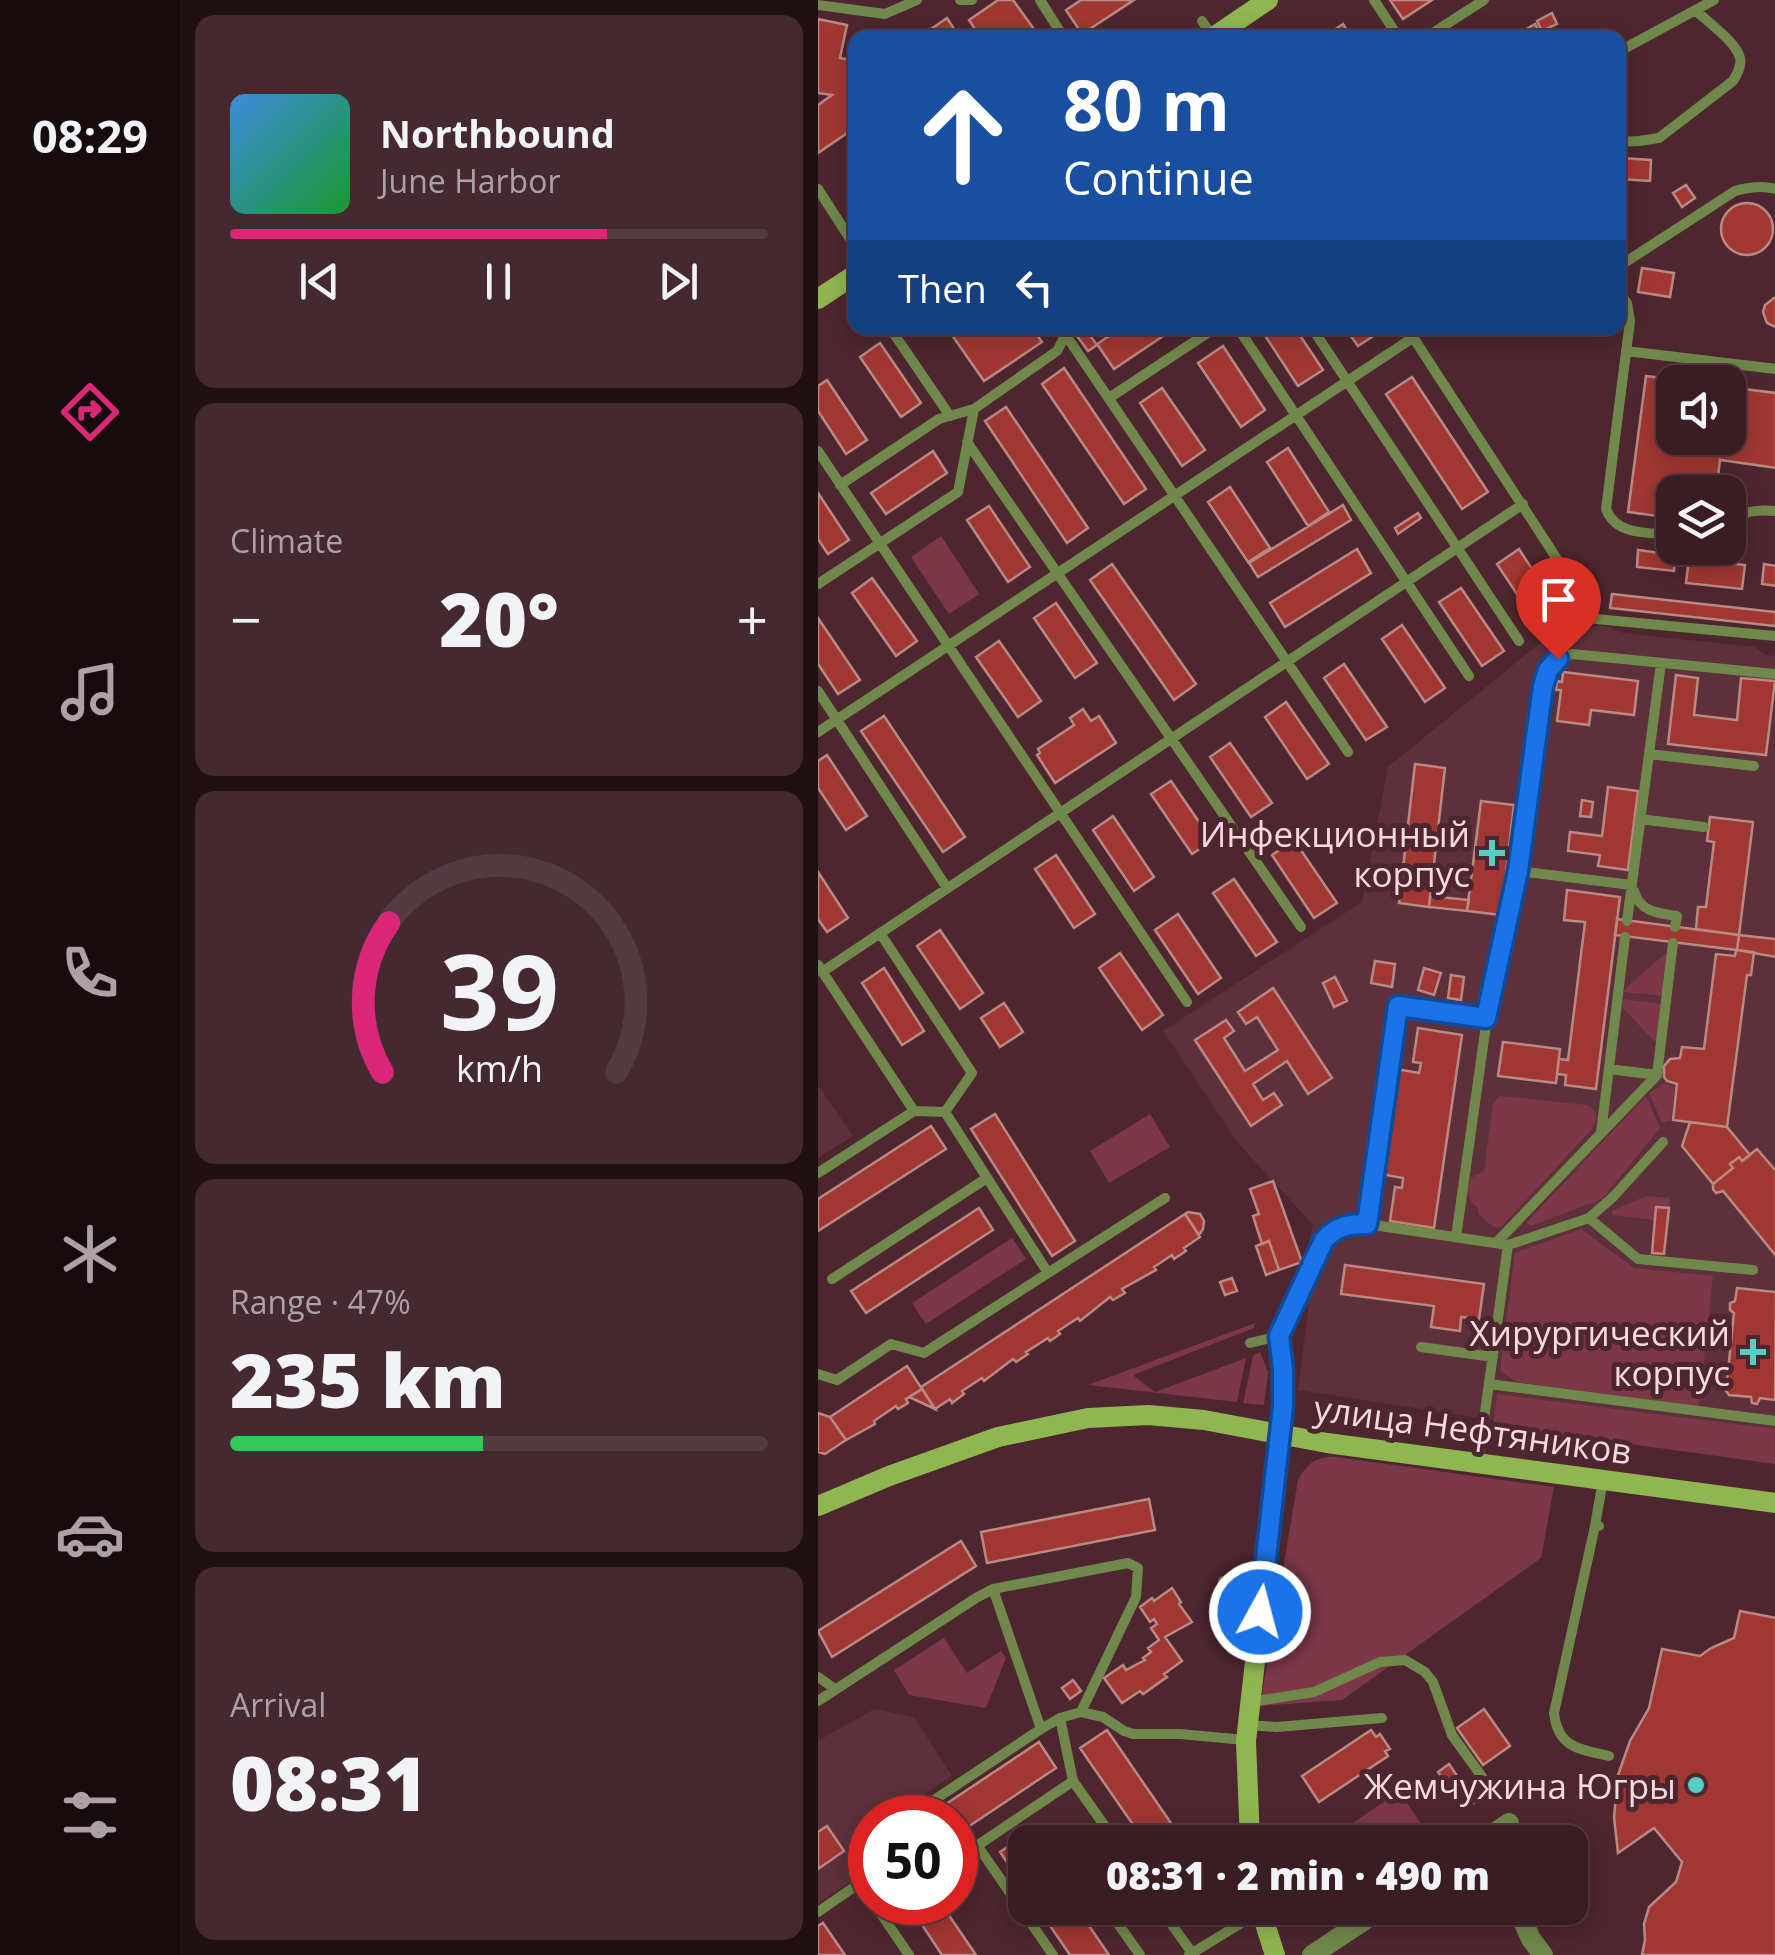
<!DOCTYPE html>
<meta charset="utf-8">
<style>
body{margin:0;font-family:"Open Sans",sans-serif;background:#452930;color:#f1f3f6;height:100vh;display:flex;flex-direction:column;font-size:38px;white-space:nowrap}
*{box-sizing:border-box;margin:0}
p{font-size:32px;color:#aba1a6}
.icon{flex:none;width:55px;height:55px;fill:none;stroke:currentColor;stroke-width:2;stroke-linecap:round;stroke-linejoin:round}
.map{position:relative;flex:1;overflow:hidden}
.panel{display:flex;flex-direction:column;gap:15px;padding:15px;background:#200f13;width:638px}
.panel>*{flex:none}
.guide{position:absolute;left:30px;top:30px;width:778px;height:305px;border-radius:20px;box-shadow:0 5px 25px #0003,0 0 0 2px #543a41;background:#1a4fa0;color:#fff;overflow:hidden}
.buttons{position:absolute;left:838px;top:365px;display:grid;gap:20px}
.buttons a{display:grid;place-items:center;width:90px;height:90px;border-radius:20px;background:#3a1c23;box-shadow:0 5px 25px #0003,0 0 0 2px #543a41;font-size:50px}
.speed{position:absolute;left:30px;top:1795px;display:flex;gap:20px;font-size:50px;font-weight:700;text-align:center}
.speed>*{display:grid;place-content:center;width:130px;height:130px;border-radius:50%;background:#3a1c23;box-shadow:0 5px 25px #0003,0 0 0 2px #543a41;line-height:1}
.speed .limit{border:15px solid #d22;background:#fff;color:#111}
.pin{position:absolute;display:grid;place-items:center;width:85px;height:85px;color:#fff;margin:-102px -42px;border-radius:50% 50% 50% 0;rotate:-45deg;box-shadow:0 0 10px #0007}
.pin .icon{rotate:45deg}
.me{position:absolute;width:110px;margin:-55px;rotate:7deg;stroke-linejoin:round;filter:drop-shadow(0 0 8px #0008)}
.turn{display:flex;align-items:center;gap:35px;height:210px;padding:0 50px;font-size:45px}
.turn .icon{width:130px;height:130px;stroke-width:2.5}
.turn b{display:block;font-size:70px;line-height:85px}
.then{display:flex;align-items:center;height:95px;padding:0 50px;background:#0003;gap:20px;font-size:38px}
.big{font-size:75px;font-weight:800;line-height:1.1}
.panel .widget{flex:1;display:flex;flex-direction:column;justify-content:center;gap:15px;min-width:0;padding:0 35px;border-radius:20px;background:#452930}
.panel .dial{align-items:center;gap:0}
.dial svg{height:260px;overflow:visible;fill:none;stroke:#543a41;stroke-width:7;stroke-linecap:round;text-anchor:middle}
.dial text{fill:#f1f3f6;stroke:none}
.song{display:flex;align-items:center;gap:30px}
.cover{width:120px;height:120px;border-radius:15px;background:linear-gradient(135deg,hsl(210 70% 55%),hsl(130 70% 35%))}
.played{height:10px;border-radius:5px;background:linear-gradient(90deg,#db2777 70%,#543a41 70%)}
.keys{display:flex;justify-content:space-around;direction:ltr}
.heat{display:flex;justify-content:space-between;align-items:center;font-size:55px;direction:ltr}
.charge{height:15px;border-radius:8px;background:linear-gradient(90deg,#34c759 47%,#543a41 0)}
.trip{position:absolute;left:190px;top:1825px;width:580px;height:100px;border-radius:20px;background:#3a1c23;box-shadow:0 5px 25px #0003,0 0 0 2px #543a41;font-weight:800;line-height:100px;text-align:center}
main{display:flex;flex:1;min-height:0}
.tabs{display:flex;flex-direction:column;width:180px;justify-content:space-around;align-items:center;background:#170b0e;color:#aba1a6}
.tabs .icon{width:70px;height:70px}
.tabs .current{color:#db2777}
.tabs b{font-size:45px;color:#f1f3f6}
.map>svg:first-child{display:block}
</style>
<main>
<nav class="tabs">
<b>08:29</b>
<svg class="icon current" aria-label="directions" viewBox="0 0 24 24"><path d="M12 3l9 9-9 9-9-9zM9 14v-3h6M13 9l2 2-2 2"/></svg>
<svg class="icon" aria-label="music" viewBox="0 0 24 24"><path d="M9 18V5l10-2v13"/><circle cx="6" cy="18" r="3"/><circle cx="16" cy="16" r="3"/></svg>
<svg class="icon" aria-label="phone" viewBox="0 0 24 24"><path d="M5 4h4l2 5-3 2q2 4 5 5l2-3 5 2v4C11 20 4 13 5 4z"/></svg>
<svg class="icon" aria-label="climate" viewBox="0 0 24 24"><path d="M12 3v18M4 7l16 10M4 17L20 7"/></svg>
<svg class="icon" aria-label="car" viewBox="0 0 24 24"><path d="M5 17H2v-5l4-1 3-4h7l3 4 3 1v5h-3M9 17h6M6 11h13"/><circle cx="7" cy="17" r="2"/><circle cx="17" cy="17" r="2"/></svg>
<svg class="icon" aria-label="filters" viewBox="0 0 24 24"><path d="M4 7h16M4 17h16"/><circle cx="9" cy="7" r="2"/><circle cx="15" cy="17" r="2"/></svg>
</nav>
<section class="panel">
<div class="widget">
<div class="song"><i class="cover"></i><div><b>Northbound</b><p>June Harbor</p></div></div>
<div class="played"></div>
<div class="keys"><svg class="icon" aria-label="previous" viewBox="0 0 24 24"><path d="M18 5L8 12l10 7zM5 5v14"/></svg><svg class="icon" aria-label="pause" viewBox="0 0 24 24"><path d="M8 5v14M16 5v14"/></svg><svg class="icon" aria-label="next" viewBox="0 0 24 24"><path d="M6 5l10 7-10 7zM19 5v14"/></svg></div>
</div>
<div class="widget"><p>Climate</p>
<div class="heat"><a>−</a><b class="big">20°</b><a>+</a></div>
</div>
<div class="widget dial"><svg viewBox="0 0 100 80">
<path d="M14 69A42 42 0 1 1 86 69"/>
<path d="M14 69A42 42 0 0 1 16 23" stroke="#db2777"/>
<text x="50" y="56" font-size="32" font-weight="700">39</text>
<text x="50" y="72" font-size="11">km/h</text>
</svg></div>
<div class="widget"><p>Range · 47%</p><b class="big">235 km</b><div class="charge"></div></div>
<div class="widget"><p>Arrival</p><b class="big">08:31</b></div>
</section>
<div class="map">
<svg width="958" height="1955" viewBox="0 0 958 1955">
<rect width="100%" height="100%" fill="#4e262f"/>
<path fill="#5e303b" d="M757,621L762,628L785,625L805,633L937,647L949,655L957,656V1464L675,1425V1420L480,1390L492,1294L488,1258L495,1225L419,1142L345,1031L544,902L570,767L737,631Z
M0,1085L35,1136L0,1158Z
M56,1709L96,1717L134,1776L71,1817L52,1818V1869L0,1903V1741Z"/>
<path fill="#7c3748" d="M123,536L161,594L131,614L93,557Z
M850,951L845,996L806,992V990Z
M805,999L844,1004L839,1044L804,1007Z
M847,1083L857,1087L853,1120L844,1123L831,1093Z
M684,1096L769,1105C780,1110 780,1119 775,1128L683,1227H675L660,1214V1208L654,1203L649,1191L653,1178L666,1171L675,1104L680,1097Z
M828,1096L842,1128L784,1199L713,1226L708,1223Z
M332,1114L352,1147L291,1183L272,1151Z
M828,1196L852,1198L851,1208L837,1220L794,1215V1211Z
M763,1229L816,1268L895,1276L881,1406L699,1382L682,1371L697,1253Z
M194,1238L208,1259L108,1324L94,1303Z
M437,1323L436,1328L315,1375L337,1392L428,1358L419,1402L270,1385Z
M442,1352L450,1372L446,1405L425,1403L435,1356Z
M679,1394L957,1429V1464L675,1425Z
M518,1457L736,1487L723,1558L524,1700L442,1706L480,1480C489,1463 499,1456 518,1457Z
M126,1638L149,1673L183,1651L188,1658L168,1708L91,1695L76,1670Z
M577,1794L586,1799L616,1842H507Z"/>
<path fill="#a13732" stroke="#ba8983" stroke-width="2.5" d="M180,0H195L216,29L204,38H163L151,20Z
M263,0H316L264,34L248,10Z
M572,0H614L585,19Z
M734,13L739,24L724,31L719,21Z
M129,18L142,38H100Z
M0,19L29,25L22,58L38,61V127L0,153V105L14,95L0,93Z
M525,24L534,38H504Z
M717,24L723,35L718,38H693Z
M803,158L833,160L832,181L802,179Z
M868,185L877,198L864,207L855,193Z
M903 229a26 26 0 1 1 52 0a26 26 0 1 1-52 0Z
M824,268L856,273L852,297L820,292Z
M956,298H958V327L949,323L945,312L947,305Z
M129,328H214L224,342L166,381Z
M303,328H357L296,369L279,344Z
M442,328H477L505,370L480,386Z
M527,328H565L566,329L540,346Z
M268,330L279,345L270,351L259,336Z
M62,343L103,403L83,417L42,357Z
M405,346L447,410L423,427L380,363Z
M246,368L328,489L306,504L224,384Z
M828,376L878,382H855V438H910V387L958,393V468L902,460L898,492H855V518L810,512Z
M594,377L670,492L644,509L568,394Z
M9,380L49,440L28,454L0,411V386Z
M344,388L387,450L364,466L322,403Z
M188,407L270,528L249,543L167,421Z
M470,448L511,512L490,526L449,462Z
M115,451L129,473L68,514L53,493Z
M412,487L452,548L430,562L390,502Z
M0,493L31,540L10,554L0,539Z
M525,505L533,520L440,577L431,563Z
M171,506L212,567L190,582L149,520Z
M600,513L603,518L580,534L577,528Z
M539,549L553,573L467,627L452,603Z
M701,549L742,612L720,626L679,564Z
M820,550L858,555L856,571L819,567Z
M871,558L927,565L924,589L868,583Z
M294,564L378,684L356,700L272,580Z
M946,564L958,566V586L944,584Z
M54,578L99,641L78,656L34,593Z
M643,588L686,651L664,666L621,602Z
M794,594L958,612V626L792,608Z
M238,603L279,663L257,678L216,618Z
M0,618L42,680L20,694L0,664Z
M584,625L627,688L607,702L564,639Z
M181,641L223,701L200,717L158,657Z
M526,664L569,727L548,740L506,678Z
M745,672L820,681L816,715L773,710L771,725L739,721L743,690H738L739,681L744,682Z
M858,675L880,678L876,715L919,720L923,678L957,681L948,755L850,744Z
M468,702L511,764L489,779L447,717Z
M265,709L273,721L281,716L298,743L237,783L219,755L222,753L220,749L256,725L252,718Z
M66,716L147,837L125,852L43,731Z
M412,743L454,803L433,817L392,757Z
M9,755L49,816L28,830L0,788V761Z
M597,764L627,768L611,907L581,903Z
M353,781L394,841L374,854L333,794Z
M790,787L820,791L810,870L780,866L782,855L750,851L752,832L784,836Z
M764,800L775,802L773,817L762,816Z
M663,801L696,805L683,915L649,911Z
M295,816L336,877L316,891L275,830Z
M892,817L935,822L921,935L878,929L880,907H888L896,842L889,841Z
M476,840L519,903L496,918L454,855Z
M238,855L277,914L256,928L217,869Z
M0,872L30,918L9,932L0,919Z
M416,879L459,942L438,956L395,893Z
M749,890L802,897L778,1089L747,1085L748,1075L739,1074L741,1059L750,1060L767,922L746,920Z
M612,896L651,900L649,911L611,907Z
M360,914L403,978L380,994L337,930Z
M799,919L921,935L919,950L797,935Z
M122,930L165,993L142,1009L99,946Z
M921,935L958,939V957L919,950Z
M918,950L936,952L933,975H929L909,1127L855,1120L859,1084L849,1081L846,1077V1066L852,1059L862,1058L864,1047L886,1049L898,954L917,956Z
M302,953L345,1015L324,1030L281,968Z
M557,961L577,964L574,987L553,983Z
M66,968L106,1031L84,1045L44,983Z
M606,968L623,973L616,995L600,990Z
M633,975L646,977L643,1000L630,998Z
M517,977L529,1001L516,1007L505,983Z
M455,988L514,1078L490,1094L469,1061L435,1084L445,1100L456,1093L464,1105L433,1126L377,1040L408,1020L416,1031L406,1038L427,1071L460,1050L439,1017L428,1024L420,1012Z
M186,1003L205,1032L182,1047L163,1018Z
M600,1028L644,1035L616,1228L572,1221L577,1187L584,1188L585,1178L563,1174L578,1069L601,1073L603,1063L595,1062Z
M685,1042L742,1049L738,1083L680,1076Z
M177,1114L257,1241L234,1256L153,1129Z
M872,1122L909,1127L932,1155L924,1161L921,1157L912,1164L915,1168L895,1184L864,1146Z
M113,1126L128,1149L0,1231V1199Z
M939,1149L958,1171V1256L905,1191L898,1193L895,1189V1184L915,1168L912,1164L921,1157L924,1161Z
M455,1181L484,1262L461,1270L451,1241L444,1244L435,1216L441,1214L432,1189Z
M838,1207L851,1208L846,1254L834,1253Z
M161,1208L175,1230L48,1313L33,1291Z
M370,1212L382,1214L386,1221L385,1229L381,1235L367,1214Z
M367,1214L382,1237L366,1248L368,1251L356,1259L354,1255L336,1267L338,1270L304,1289L307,1293L295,1300L292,1297L262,1321L260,1318L240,1331L242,1334L232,1341L230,1338L208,1352L210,1354L198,1362L195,1359L166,1381L164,1378L144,1391L146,1394L134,1403L132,1399L117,1409L103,1387Z
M451,1241L461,1270L448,1275L438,1246Z
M527,1265L666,1284L661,1319L643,1317L642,1331L613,1327L616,1306L523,1294Z
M414,1278L419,1291L407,1295L402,1282Z
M919,1288L958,1292L957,1400L942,1398L939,1404L934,1403L933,1397L911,1395L908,1391L916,1313L912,1310V1303L917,1301Z
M89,1366L104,1389L88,1399L90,1403L80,1409L78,1406L56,1421L57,1424L28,1440L12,1417Z
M104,1389L117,1409L91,1397Z
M0,1413L12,1417L28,1440L7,1454L0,1452Z
M331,1499L337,1530L169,1563L163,1532Z
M143,1541L158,1566L14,1657L0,1631Z
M354,1588L363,1602L361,1604L374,1622L347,1637L364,1661L346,1674L349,1677L325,1694L322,1691L304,1703L286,1678L305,1665L308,1670L327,1660L325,1658L333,1652L330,1648L341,1640L333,1628L339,1624L336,1619L332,1622L322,1607L334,1598L336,1601Z
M922,1611L958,1618V1955H824L827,1940L826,1924L831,1907L858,1882L864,1862L836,1828L800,1853L796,1817L800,1775L812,1741L831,1708L844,1649L882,1656L893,1648L916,1638Z
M255,1680L263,1691L252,1699L244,1688Z
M666,1709L692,1746L665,1765L639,1728Z
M289,1730L366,1842H327L262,1748Z
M553,1730L558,1737L562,1734L572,1749L567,1751L570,1756L501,1802L484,1776Z
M221,1742L238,1768L138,1835V1818H107Z
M631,1764L657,1802L646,1809L620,1772Z
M9,1826L26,1851L0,1869V1832Z
M208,1834L214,1842H208V1890L182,1852Z
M89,1902H122L158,1955H124Z
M220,1908H259L291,1955H252Z
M5,1923L27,1955H0V1926Z"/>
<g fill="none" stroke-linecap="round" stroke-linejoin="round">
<path stroke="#70884b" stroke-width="10" d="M142,0H154
M222,0L246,38
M556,0L581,38
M0,5L67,14L99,0
M384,21L395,37
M607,38L666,0
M800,52L896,0
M800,142L821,141L841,138L915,81C919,74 924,66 922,58C919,43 889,21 877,10
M0,189L38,248
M800,267L917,191C931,187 944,185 958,189
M800,291L809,303L812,321L788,509C798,536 830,532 855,535
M72,328L132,416
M243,328L530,752
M420,328L651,676
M494,328L701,641
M589,328L778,619L958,636
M808,351L958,369
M291,398L397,328
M149,442L483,927
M0,451L369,1002
M22,485L121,419L156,409
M910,524C926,511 937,509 958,511
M0,584L140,492L156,409L239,351L248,334L258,328
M0,691L129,888
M0,732L596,337
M831,754L936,766
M822,819L886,827
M700,871L814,885
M816,891C822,912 839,913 859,916L857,927
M809,921L843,663
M62,933L154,1073L127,1112
M0,965L96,1111
M4,972L705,504
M669,1018L700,871L725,686C731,668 736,660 754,654L958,674
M791,1069L839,1075
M783,1133L807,937
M0,1173L96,1111L127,1112L230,1273L106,1353L73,1344L19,1380L0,1374
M771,1218L795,1197L845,1142
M549,1224L581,1005L669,1018L638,1237
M678,1243L839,1075L855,943
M690,1245L771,1218L820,1259L935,1270
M230,1273L347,1198
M14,1279L169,1178
M432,1343L461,1336L506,1241C519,1226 530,1224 549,1224L690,1245L660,1463
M603,1347L675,1357
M671,1384L958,1421
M777,1526L736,1713C740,1748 761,1749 791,1756
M781,1526H777L785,1480
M405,1581H446
M175,1589L223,1729L242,1718L263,1712L285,1717L306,1731L315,1734H362L427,1740
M0,1677L17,1689
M0,1701L158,1598L175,1589L310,1563L320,1568L318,1597L263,1712
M433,1702L496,1692L562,1662L587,1660L607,1672L615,1682L634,1735L677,1795
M430,1725L459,1727L564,1718
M255,1781L298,1842
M89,1818L223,1729
M159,1845L235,1955
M138,1860L255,1781L242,1718
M55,1902L91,1955
M297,1908L291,1911L322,1955
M342,1908L374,1953
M0,1912L52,1876
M371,1955L443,1911"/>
<path stroke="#70884b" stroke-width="20" d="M461,1336L465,1371L463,1434
M662,1842L691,1823L690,1842
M699,1908L713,1939L725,1955
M494,1955L565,1908"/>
<path stroke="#90b651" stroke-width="20" d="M394,38L450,0
M0,299L38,274
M0,1506L71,1476L180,1437L270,1418L330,1415L386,1420L509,1443L958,1503
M432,1842L428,1741L463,1434
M442,1908L457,1955"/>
</g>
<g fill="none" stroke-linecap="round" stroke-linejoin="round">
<defs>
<path id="route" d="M442,1612L465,1406V1370L461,1336L506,1240C519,1226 530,1224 549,1224L580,1006L668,1018L700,871L725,686L730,670L740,659"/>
</defs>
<use href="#route" stroke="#114b97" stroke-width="25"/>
<use href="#route" stroke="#1a73e8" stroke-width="18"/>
</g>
<g fill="#57cec2" stroke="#4e262f" stroke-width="4">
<path d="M669 838h10v10h10v10h-10v10h-10v-10h-10v-10h10z"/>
<path d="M930 1337h10v10h10v10h-10v10h-10v-10h-10v-10h10z"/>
<circle cx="878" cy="1785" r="10"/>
</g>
<g text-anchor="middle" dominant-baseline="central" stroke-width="10" stroke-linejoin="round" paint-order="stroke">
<g font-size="35" fill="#f5dadf" stroke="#4e262f" text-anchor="end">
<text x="652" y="833">Инфекционный<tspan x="652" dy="40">корпус</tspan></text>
<text x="912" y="1332">Хирургический<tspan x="912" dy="40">корпус</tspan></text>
<text x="858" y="1785">Жемчужина Югры</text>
</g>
<g font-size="35" fill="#f5dadf" stroke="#4e262f">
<text transform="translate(655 1429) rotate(8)">улица Нефтяников</text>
</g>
</g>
</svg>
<div class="buttons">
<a><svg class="icon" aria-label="sound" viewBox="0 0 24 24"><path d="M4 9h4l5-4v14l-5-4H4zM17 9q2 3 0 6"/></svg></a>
<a><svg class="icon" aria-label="layers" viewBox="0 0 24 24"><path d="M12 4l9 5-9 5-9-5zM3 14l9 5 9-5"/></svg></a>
</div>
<div class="speed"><div class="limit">50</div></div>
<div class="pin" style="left:740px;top:659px;background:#d93025"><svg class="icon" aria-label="arrive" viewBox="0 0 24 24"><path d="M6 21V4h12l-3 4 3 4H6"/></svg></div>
<svg class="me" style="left:442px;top:1612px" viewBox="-20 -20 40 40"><circle r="17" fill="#1a73e8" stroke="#fff" stroke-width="3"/><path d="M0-11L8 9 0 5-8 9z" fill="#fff"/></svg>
<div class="trip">08:31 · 2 min · 490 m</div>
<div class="guide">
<div class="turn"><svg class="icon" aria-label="ahead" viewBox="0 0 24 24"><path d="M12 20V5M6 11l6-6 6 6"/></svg><div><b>80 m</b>Continue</div></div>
<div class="then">Then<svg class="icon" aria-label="left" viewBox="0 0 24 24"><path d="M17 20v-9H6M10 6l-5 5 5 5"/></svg></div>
</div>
</div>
</main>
